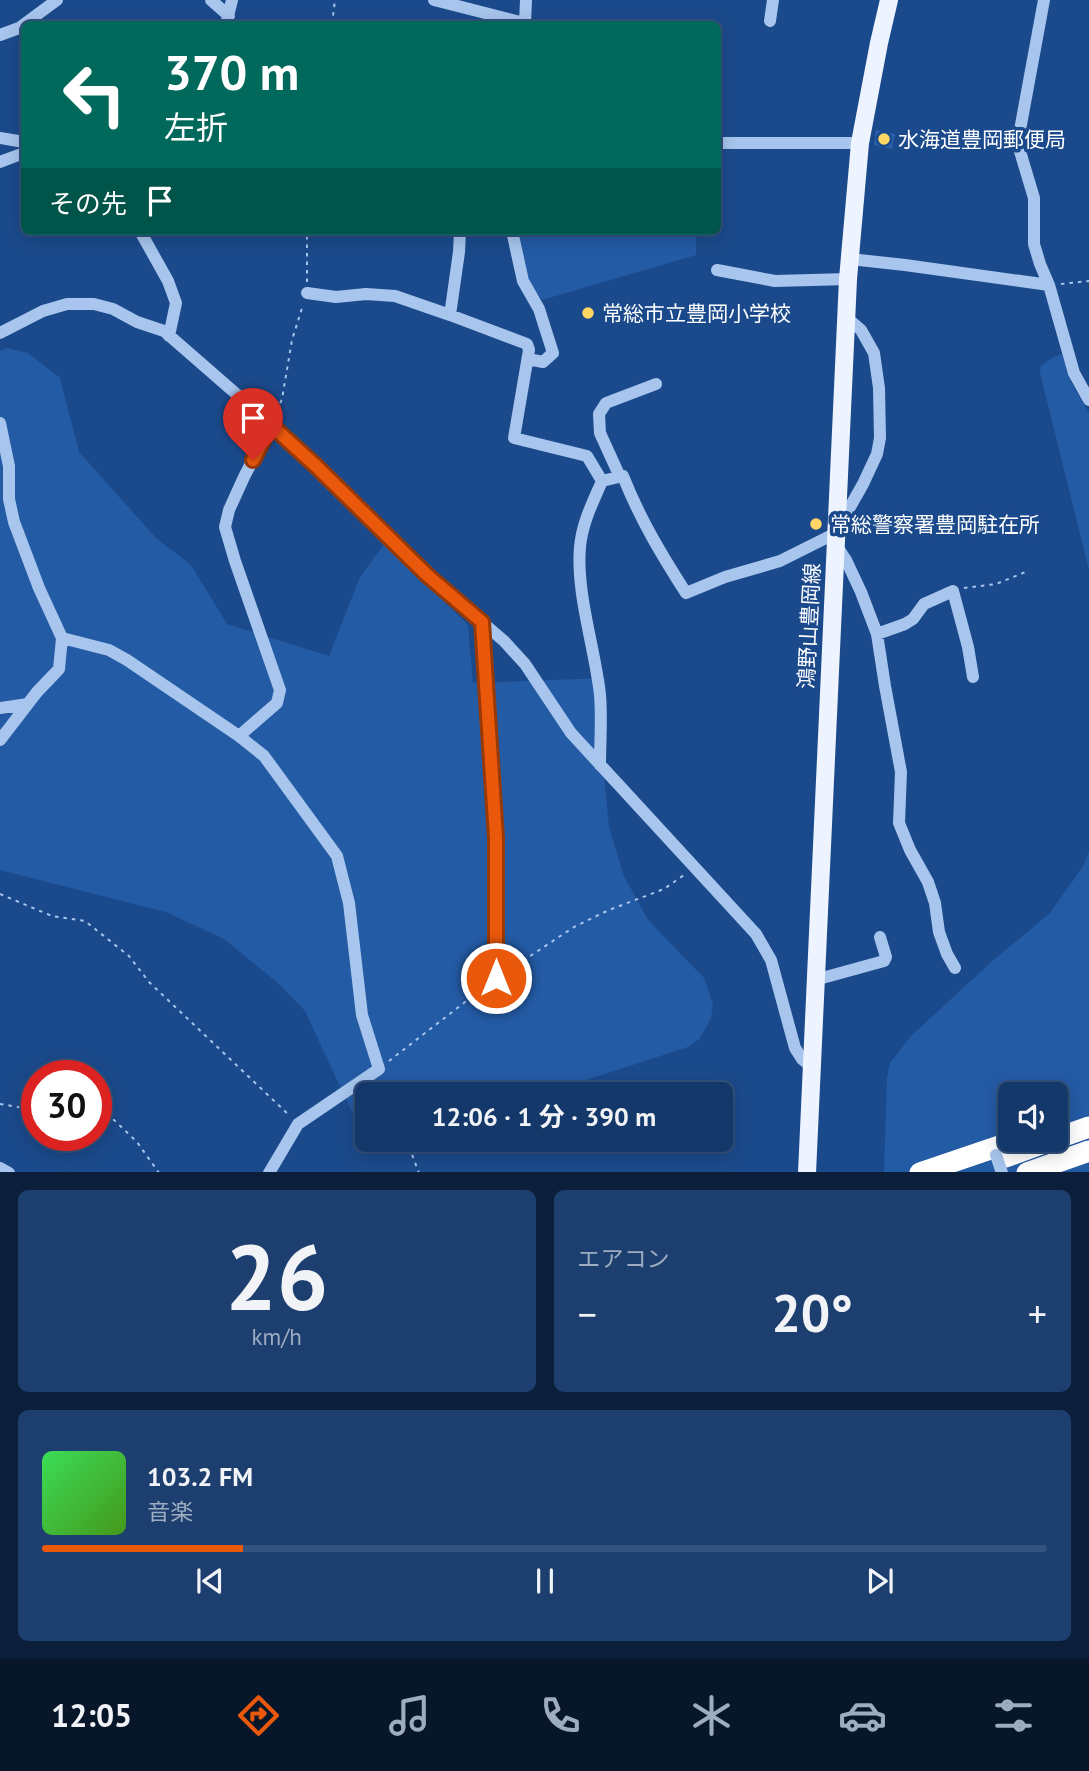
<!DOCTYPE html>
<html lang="ja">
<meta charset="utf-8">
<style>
body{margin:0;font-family:"PT Sans","Noto Sans JP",sans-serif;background:#1d3f6f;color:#f1f3f6;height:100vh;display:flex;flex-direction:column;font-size:26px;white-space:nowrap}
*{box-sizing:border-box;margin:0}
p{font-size:23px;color:#9dacc0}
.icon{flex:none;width:38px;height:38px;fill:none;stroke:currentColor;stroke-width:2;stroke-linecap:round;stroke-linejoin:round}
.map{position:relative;height:1172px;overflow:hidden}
.panel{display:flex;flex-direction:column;gap:18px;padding:18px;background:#0b1f3a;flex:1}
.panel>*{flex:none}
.banner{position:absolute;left:21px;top:21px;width:700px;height:214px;border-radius:10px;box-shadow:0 4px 18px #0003,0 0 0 2px #33527d;background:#00695c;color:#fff;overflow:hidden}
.controls{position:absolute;left:998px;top:1082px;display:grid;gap:14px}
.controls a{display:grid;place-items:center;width:70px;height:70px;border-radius:10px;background:#143869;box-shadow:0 4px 18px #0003,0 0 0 2px #33527d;font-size:35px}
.speed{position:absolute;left:21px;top:1060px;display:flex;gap:14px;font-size:35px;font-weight:700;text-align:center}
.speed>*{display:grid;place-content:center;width:91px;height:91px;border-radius:50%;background:#143869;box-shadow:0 4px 18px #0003,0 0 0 2px #33527d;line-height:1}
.speed .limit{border:10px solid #d22;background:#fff;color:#111}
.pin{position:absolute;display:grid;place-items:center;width:60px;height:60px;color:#fff;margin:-72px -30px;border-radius:50% 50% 50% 0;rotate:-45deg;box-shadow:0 0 7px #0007}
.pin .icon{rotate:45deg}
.me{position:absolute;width:77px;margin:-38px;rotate:0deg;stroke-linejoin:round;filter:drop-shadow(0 0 5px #0008)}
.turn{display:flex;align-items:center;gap:24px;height:147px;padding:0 28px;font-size:32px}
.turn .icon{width:91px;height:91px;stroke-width:2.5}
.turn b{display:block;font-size:49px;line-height:60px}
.then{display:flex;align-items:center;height:66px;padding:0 28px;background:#0003;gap:14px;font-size:26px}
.big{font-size:52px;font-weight:700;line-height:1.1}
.panel .tile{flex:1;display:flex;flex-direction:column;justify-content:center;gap:10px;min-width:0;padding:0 24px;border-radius:10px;background:#1d3f6f}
.panel .dial{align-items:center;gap:0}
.dial b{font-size:91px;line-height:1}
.song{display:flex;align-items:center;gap:21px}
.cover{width:84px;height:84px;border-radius:10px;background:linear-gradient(135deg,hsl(130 70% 55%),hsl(100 70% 35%))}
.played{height:7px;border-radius:4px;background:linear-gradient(90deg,#ea580c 20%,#33527d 20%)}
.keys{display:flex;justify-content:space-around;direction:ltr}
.heat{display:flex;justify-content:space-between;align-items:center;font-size:38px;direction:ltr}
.panel .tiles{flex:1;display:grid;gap:18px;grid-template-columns:1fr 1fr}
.tile:last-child{grid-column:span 2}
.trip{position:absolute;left:355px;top:1082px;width:378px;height:70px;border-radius:10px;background:#143869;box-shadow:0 4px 18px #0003,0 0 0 2px #33527d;font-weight:700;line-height:70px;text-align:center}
.tab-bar{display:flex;height:112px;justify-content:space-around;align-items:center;background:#08162a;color:#9dacc0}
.tab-bar .icon{width:49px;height:49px}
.tab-bar .current{color:#ea580c}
.tab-bar b{font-size:32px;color:#f1f3f6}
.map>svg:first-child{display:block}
</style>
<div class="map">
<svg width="1089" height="1173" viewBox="0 0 1089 1173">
<rect width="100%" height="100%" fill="#1b4a8c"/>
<path fill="#245ba5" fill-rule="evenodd" d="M516,231H696V255L542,300L528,283Z
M7,348L28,353L60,378L79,452L156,538L191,565L227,624L329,656L360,577L385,543L468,625L473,683L605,678L607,718L604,776L609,827L624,876L648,920L704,978L713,1004L711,1018L704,1031L699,1039L688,1047L543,1094H368L367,1126L362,1123L351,1110L305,1011L278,983L224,939L166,912L0,870V351Z
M1062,354L1071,382L1089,414V570L1040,373L1041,366C1048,360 1053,357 1062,354Z
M1089,852V1172L884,1173L887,1078L890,1063L910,1037L989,964L1050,913L1082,868ZM1010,1094H1055V1139H1010Z"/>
<path fill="#2a60aa" d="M876,130L895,134L892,149L874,145Z"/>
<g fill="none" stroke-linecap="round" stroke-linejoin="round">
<path stroke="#a7c5ed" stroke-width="2" stroke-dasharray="3.5 5" stroke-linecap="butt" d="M332,24L335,0
M307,282V231
M1061,284L1089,281
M277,411L282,399L292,340L303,305
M964,588L996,584L1028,571
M0,894L52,916L85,921L129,956L149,982L290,1116
M509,970L574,927L609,910L664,889L684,875
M389,1061L487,985
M384,1082L388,1094
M0,1104L37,1110
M96,1118L114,1120L137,1142L159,1173
M406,1139L419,1173"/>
<path stroke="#a7c5ed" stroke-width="12" d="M211,0L229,16
M434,0L524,23
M1044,0L1020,130L1019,148L1034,198V244L1040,264L1049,285L1074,373L1089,400
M770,21L773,0
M226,24L232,0
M525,24L526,0
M0,35L19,28L57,0
M0,138L24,142
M718,143H860
M0,162L24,153
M140,231L168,281L176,303L169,336
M460,231L459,252L450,315L527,344L529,350L514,438L587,456L602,481
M512,231L523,281L539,309L553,353L543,362L528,359
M850,259L905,265L1049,285
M717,270L775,281L848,279
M307,293L336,297L366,294L395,296L450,315
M0,333L43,311L67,304H94L113,309L137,322L164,331L280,432L316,465L427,575L504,641L525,664L571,733L756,934L771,960L795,1048L802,1059L812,1067
M0,423L9,466V499L14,522L39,588L62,638L109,650L127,660L239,736L264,756L337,856L349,903L362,1015L379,1069L298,1124L269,1173
M620,477L600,433L599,414L606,403L656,384
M602,481L623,476C640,519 661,554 686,593L725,577L780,561L836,533
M837,519L850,507L863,484L877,454L880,438L879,388L874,353L861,330L846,317
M836,545L846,560L861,592L877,634L885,686L901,772L899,823L910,850L928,882L935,903L939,932L947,954L955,968
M482,622L496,838V978
M877,634L905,624L913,619L924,604L953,591L968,647L973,677
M0,708L28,704
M239,736L277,703L280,690L235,561L225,527L229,510L244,477L271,425
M0,740L37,692L59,669L62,638
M600,765C600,742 602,718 600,695C595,648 576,594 580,547C582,523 593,502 602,481
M815,980L884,961L886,957L880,937
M0,1168L9,1173"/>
<path stroke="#edf4ff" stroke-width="18" d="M807,1173L848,279L860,143L879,43L889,0"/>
<path stroke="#fff" stroke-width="21" d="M1055,1139L1089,1127
M1006,1157L1055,1139
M920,1173L1020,1139
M1027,1173L1089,1151"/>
<path stroke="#a7c5ed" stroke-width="12" d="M996,1155L1002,1173"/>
</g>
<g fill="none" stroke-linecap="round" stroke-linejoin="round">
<defs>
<path id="route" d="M253,460L271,425L316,466L427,575L482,622L496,838V978"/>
</defs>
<use href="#route" stroke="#983908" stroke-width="18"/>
<use href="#route" stroke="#ea580c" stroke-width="12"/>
</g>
<g fill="#ffd663" stroke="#1b4a8c" stroke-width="2.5">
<circle cx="884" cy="139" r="7"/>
<circle cx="588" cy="313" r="7"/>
<circle cx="816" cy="524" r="7"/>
</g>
<g text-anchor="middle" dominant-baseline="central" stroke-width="7" stroke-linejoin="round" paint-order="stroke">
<g font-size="21" fill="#fff" stroke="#1b4a8c" text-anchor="start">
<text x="898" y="139">水海道豊岡郵便局</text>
<text x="602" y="313">常総市立豊岡小学校</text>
<text x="830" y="524">常総警察署豊岡駐在所</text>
</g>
<g font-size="21" fill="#fff" stroke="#1b4a8c">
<text transform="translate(809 626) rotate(-87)">鴻野山豊岡線</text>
</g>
</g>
</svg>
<div class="controls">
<a><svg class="icon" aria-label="sound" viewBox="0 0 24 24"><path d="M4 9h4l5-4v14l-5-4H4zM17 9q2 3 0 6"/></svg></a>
</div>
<div class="speed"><div class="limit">30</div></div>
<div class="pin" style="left:253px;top:460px;background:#d93025"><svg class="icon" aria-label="arrive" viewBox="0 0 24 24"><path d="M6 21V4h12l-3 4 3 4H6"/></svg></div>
<svg class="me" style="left:496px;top:978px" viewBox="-20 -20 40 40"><circle r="17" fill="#ea580c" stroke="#fff" stroke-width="3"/><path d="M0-11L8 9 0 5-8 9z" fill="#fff"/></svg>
<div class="trip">12:06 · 1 分 · 390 m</div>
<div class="banner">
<div class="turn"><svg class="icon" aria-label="left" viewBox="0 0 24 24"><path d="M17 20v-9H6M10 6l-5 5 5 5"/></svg><div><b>370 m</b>左折</div></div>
<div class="then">その先<svg class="icon" aria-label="arrive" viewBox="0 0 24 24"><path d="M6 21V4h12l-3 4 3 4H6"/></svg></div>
</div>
</div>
<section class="panel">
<div class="tiles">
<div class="tile dial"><b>26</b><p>km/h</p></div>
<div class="tile"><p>エアコン</p>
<div class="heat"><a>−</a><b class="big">20°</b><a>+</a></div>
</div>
<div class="tile">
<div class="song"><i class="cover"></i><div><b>103.2 FM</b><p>音楽</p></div></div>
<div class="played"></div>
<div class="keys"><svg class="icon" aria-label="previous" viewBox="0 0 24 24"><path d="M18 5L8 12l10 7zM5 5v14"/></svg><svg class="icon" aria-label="pause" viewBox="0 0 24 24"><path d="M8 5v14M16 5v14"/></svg><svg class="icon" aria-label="next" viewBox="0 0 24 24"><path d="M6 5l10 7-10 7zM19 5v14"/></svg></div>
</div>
</div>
</section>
<nav class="tab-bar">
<b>12:05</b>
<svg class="icon current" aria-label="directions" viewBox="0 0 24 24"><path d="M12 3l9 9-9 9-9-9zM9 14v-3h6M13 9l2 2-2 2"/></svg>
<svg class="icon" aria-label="music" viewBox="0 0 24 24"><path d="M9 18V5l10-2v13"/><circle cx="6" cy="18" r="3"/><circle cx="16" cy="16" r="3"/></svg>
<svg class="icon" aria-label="phone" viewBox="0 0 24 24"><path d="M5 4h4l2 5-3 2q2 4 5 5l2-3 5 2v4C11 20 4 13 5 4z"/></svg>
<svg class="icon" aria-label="climate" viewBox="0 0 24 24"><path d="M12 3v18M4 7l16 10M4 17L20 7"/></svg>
<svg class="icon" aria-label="car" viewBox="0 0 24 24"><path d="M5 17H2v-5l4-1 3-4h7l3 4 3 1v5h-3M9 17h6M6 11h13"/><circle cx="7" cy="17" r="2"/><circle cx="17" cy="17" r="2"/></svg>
<svg class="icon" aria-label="filters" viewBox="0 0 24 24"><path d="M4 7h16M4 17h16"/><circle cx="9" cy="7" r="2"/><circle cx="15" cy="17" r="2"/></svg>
</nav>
